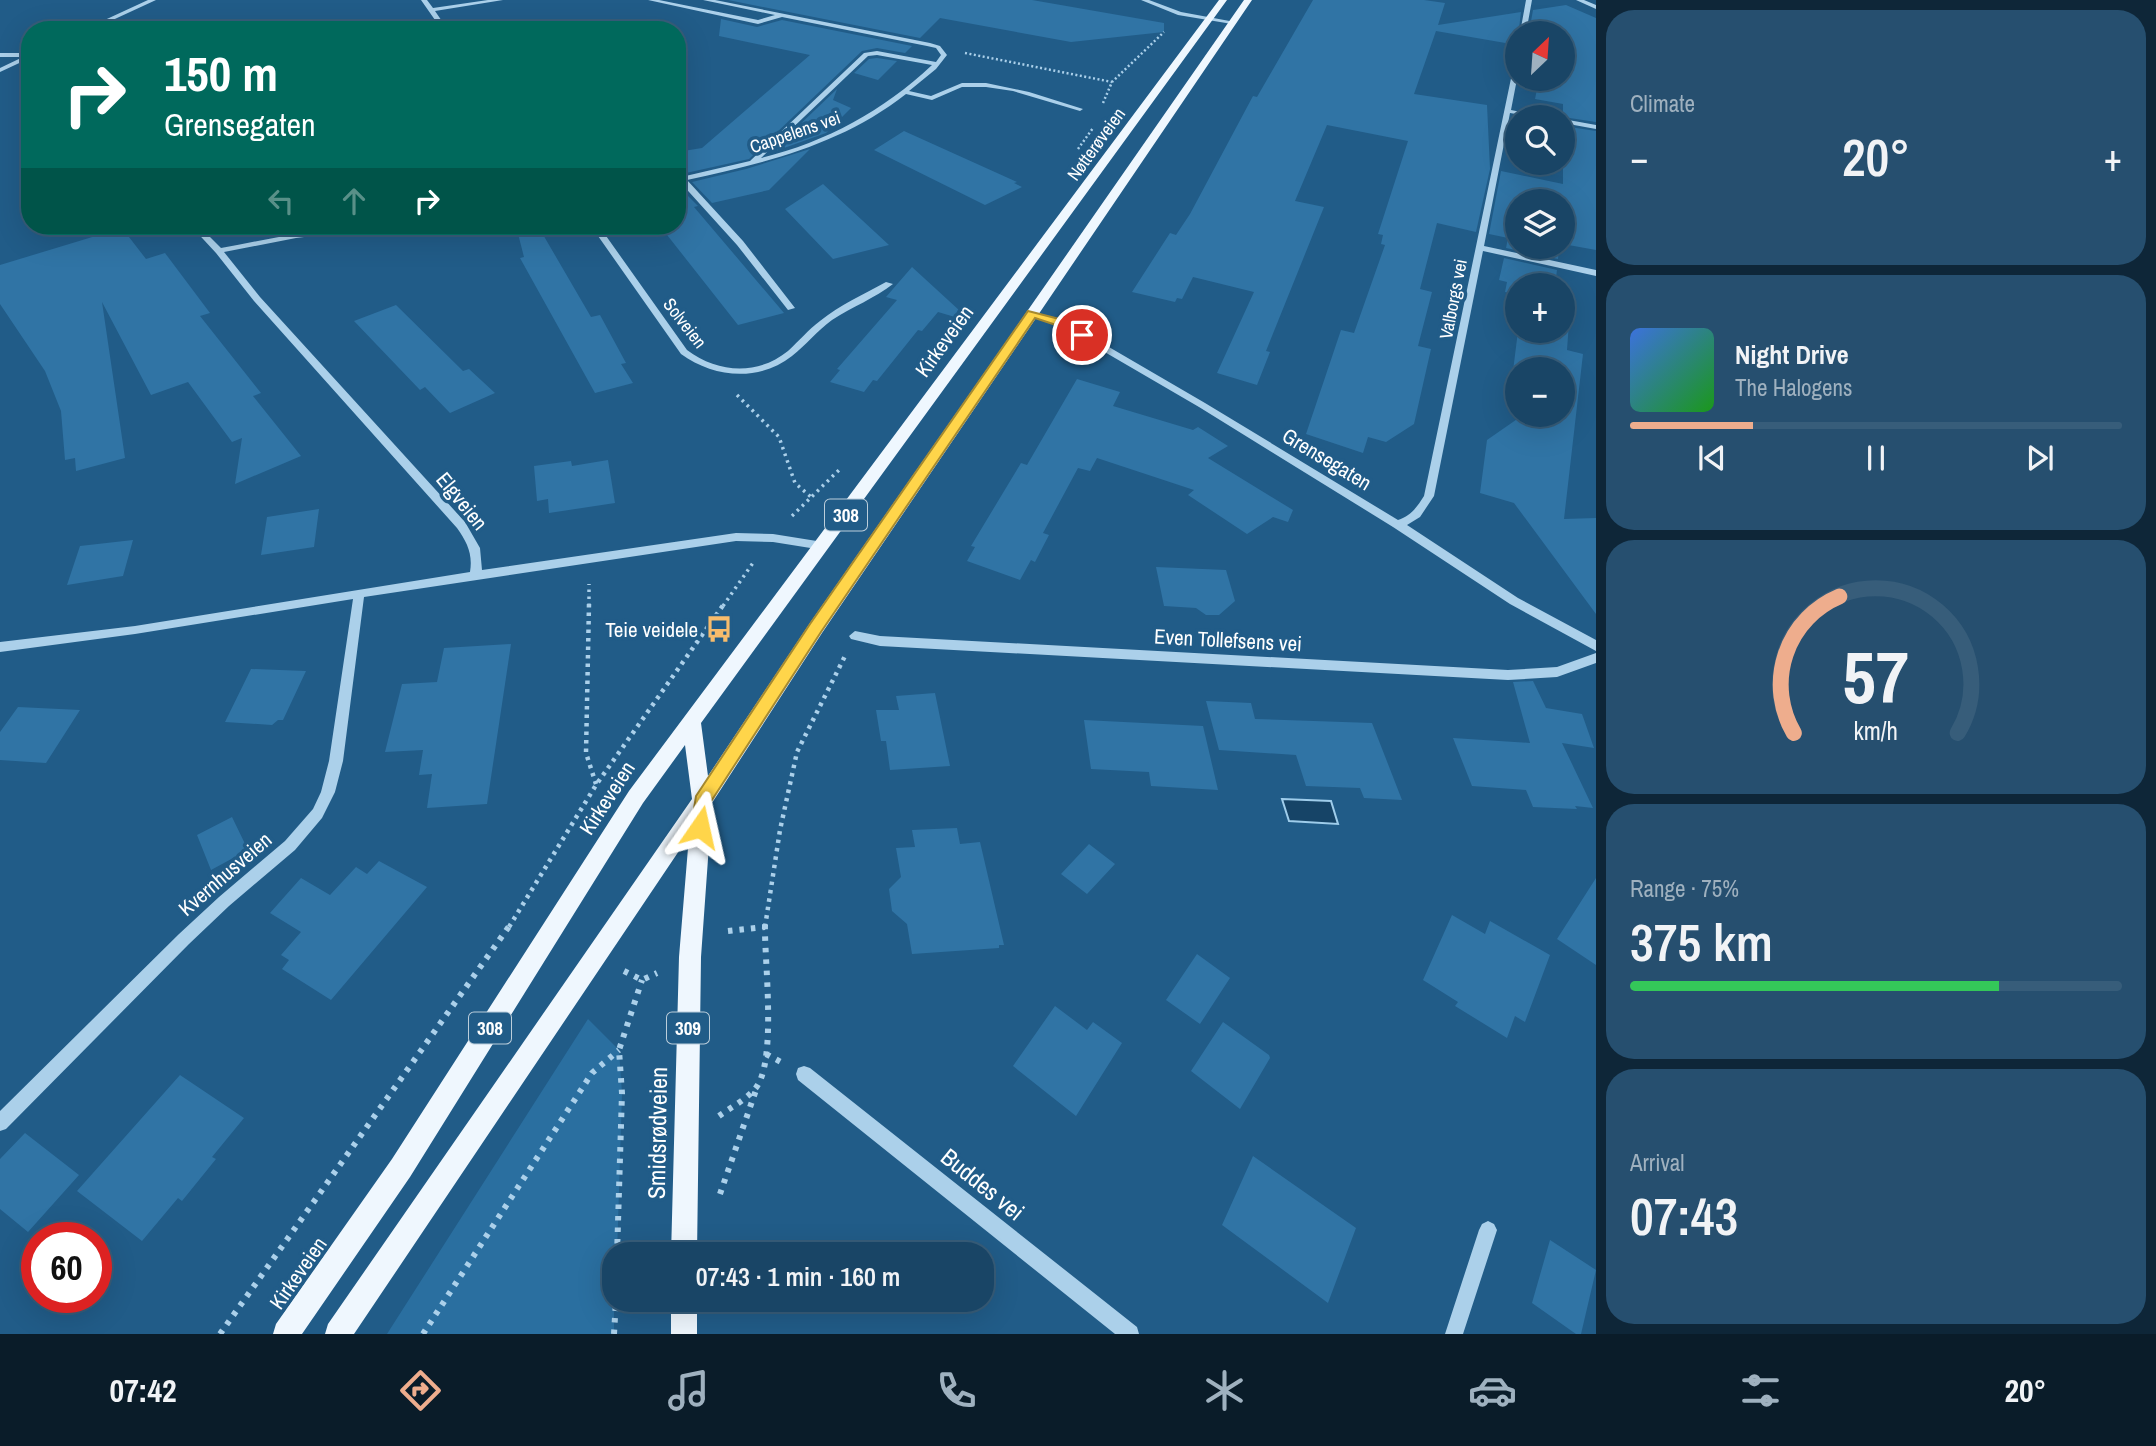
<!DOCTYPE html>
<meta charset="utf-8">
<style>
body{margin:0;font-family:"Archivo Narrow",sans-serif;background:#264f6f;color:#f1f3f6;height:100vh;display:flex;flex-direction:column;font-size:26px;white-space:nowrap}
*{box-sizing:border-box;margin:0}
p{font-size:23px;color:#9fb1bf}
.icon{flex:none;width:38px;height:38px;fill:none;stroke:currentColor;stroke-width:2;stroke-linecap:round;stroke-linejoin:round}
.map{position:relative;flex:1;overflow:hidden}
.side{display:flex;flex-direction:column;gap:10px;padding:10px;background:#0e2638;width:560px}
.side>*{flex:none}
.banner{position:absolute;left:21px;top:21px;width:665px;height:214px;border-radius:28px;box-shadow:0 7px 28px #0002,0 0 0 2px #375d7a;background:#00695c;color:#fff;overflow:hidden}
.needle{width:46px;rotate:25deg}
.fabs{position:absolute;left:1505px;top:21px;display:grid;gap:14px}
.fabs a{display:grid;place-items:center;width:70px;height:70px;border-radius:50%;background:#194566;box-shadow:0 7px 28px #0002,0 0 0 2px #375d7a;font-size:35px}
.speed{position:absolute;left:21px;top:1222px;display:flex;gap:14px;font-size:35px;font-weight:700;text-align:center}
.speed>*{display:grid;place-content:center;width:91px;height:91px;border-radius:50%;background:#194566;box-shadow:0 7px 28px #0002,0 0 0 2px #375d7a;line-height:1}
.speed .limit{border:10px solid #d22;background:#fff;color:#111}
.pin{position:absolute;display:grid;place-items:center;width:60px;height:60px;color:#fff;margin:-30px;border:4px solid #fff;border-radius:50%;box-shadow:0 2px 7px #0007}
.me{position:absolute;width:77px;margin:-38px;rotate:11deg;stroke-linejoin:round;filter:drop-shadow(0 0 5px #0008)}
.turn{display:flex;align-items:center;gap:24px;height:147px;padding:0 28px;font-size:32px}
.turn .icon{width:91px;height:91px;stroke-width:2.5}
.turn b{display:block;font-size:49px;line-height:60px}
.lanes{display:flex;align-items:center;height:66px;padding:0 28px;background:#0003;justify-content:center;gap:35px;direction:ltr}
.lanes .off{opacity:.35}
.big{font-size:52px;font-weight:600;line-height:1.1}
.side .widget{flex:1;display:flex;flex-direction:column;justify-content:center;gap:10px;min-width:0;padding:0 24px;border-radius:28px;background:#264f6f}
.side .dial{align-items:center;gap:0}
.dial svg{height:182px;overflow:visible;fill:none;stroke:#375d7a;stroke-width:7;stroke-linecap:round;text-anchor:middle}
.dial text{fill:#f1f3f6;stroke:none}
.song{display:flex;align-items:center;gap:21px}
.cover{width:84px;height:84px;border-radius:10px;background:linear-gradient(135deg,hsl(220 70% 55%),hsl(120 70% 35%))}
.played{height:7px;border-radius:4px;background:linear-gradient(90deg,#eead8d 25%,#375d7a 25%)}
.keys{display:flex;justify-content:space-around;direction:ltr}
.heat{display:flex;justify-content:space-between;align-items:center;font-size:38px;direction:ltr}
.charge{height:10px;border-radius:5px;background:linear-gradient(90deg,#34c759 75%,#375d7a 0)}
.trip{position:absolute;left:602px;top:1242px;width:392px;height:70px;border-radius:28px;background:#194566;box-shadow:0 7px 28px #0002,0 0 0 2px #375d7a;font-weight:600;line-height:70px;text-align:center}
.tabs{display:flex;height:112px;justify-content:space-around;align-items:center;background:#0a1c29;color:#9fb1bf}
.tabs .icon{width:49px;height:49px}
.tabs .selected{color:#eead8d}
.tabs b{font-size:32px;color:#f1f3f6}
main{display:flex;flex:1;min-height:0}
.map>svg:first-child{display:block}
</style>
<main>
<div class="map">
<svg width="1596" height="1334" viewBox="0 0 1596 1334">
<rect width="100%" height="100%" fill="#215c88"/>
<path fill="#2a6fa0" d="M588,1019L619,1050L622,1093L617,1255H614V1334H387Z"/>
<path fill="#164467" stroke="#9fcdeb" stroke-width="2" d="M1282,799L1331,801L1338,824L1289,821Z"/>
<path fill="#3074a5" d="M728,0H1032L1164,23V32L1071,42L940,18L920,38Z
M1313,0H1424L1445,3L1438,25L1521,12L1517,45L1436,31L1414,94L1487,105L1490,169L1476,232L1437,223L1420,289L1432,292L1418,346L1431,349L1414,424L1386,442L1368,437L1363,453L1306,434L1341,330L1354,333L1385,245L1381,244L1383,235L1378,234L1408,141L1327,125L1295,201L1324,207L1266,351L1270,352L1257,385L1217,373L1254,292L1193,277L1182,299L1177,298L1175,302L1132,292L1170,233L1176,235L1190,214L1253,96L1257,97Z
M1566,5L1596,18V122L1563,117V104L1535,99L1539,79H1563V33H1529L1533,10Z
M721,19L757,27L782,20L912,46L905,53L877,48L862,51L749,159L677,175V152L702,148L810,55L719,36Z
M877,58L897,61L878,80L854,73L869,59Z
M837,89L833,100L851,108L826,133L770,153Z
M1563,126L1596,131V250L1563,244V201H1517V247H1559L1558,259L1506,248L1508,238L1489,234L1501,171L1563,184Z
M904,131L1017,182L1014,183L1022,187L985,205L874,150Z
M810,149L769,190L712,203L692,182L746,169Z
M823,184L889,245L833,259L785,209Z
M677,185L698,206L694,207L784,313L738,325L660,226H677Z
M516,226H538L591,317L600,315L626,363L621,364L633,383L595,393L520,258L524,257Z
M122,228L146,259L165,253L210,313L200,316L261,393L253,396L301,456L235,484L242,438L232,442L188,382L151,395L102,302L125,458L76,471L75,458L65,460L61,411L45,371L0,304V265Z
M1504,258L1557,270L1555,285H1517V300L1510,299L1511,293L1505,292L1507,282L1499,280Z
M912,267L972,322L938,312L922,331L918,330L877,381L873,380L864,392L830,382L840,370L837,369L897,300L886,297Z
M396,305L463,371L469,369L495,393L450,413L425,387L420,390L354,321Z
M1563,307L1570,309L1567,350L1583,354L1564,519L1596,518V614L1514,503L1480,493L1487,440L1523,415H1563V369H1517V405L1510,395L1518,331H1563Z
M1077,379L1120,392L1113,406L1193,430L1198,427L1228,446L1208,458L1293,510L1288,522L1273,517L1247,534L1188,495L1194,490L1097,458L1090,471L1078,468L1043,533L1049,535L1035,562L1031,560L1020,580L967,561L975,547L971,546L1021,463L1027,465Z
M608,460L615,503L549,513L548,499L537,501L534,466L571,461L572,466Z
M319,509L314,547L261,555L267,517Z
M133,540L123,576L67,585L80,546Z
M1156,567L1226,570L1235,601L1219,615H1206L1196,608L1164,606Z
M511,644L487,804L427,808L432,774L419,775L423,750L385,752L402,684L437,682L444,648Z
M251,669L306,671L283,720H278L272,725L225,722Z
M1533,681L1546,708L1582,714L1594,748L1562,743L1593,808L1575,806L1577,809L1533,807L1526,790L1472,786L1453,738L1530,743L1513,682Z
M935,693L950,766L890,770L886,741H881L876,710H899L896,696Z
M1206,701L1251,703L1255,719L1372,723L1402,800L1364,798L1360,788L1306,786L1296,755L1219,750Z
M18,707L80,710L46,763L0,760V732Z
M1084,720L1203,726L1218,790L1151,786L1149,772L1091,769Z
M232,817L248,850L211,870L197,835Z
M957,828L960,844L980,842L1004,945H999V948L912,954L907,924L892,911L889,889L901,877L896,848L915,847L912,830Z
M1089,844L1115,864L1087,894L1061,874Z
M379,861L427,887L331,1000L282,969L289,960L281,955L301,932L270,913L301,878L330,895L356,867L367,874Z
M1596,878V965L1557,939Z
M1452,915L1485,934L1490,921L1550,955L1525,1022L1515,1016L1507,1038L1455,1006L1458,1002L1423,980Z
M1197,954L1230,978L1200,1024L1166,1000Z
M1055,1006L1087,1030L1093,1022L1122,1043L1076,1116L1013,1066Z
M1223,1022L1269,1055L1270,1058L1240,1109L1191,1071Z
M180,1075L244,1118L212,1157L216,1159L182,1201L178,1198L142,1241L77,1191Z
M25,1133L79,1175L28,1232L0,1209V1159Z
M1253,1156L1356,1228L1328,1303L1222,1225Z
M1550,1240L1596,1270L1581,1334H1576L1532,1303Z"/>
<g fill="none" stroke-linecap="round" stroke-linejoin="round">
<path stroke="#abd0ea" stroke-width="2.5" stroke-dasharray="2 2.5" stroke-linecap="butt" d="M965,53L1112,82
M1103,103L1112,82L1164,32
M1078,149L1093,128"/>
<path stroke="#abd0ea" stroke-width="3.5" stroke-dasharray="2.5 4.5" stroke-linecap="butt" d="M737,395L779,437L795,483L811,497
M792,516L839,470
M589,606V584
M723,606L755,560"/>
<path stroke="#abd0ea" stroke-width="4.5" stroke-dasharray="3.5 5" stroke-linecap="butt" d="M589,604L586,753L596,784
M509,927L596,785L724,604
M765,927L780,830L797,752L845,656"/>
<path stroke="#abd0ea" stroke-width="6" stroke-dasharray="4.5 7" stroke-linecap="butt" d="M728,931L765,927
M624,971L642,980L657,973
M766,1054L781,1062
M719,1116C730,1108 745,1100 754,1090C778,1066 764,959 765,925
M720,1194L756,1090
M617,1255L622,1093L619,1050L642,980
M220,1334L510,925
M423,1334L592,1073L619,1050
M614,1334L616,1300"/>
<path fill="#abd0ea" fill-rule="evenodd" d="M148,0H156L91,30H83Z
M421,0H427L433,8L488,0H503L435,11L448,30H442Z
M648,0H659L758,20L775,15L703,0H715L930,43L940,46L947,55L936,69L909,91L931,96L962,83H986L1029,92L1083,109L1080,111L1013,91L986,87H962L932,100L906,94C841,145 765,163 687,180L743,241L795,308L788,310L737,245L680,182H677V178L750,161L864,53L877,51L936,62L941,55L936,48L927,46L782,17L758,24ZM877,55L932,65C883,111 826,142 761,158L868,56Z
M1141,0H1149L1181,12L1235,22L1232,24L1178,15Z
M1526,0H1532L1526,33H1520Z
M1576,0H1584L1596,5V9Z
M578,19L583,20L569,30H561Z
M201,26L224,28L227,30H189Z
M0,53H28L30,58L0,72V68L23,57H0Z
M1517,62V79L1511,110L1546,117H1533L1510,113L1484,246L1596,270V276L1483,251L1434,496L1420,517L1407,525L1518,598L1596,640V651L1510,604L1393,527L1199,407L1060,326L1028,314L1032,311L1066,322L1205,403L1398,520C1411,516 1417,507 1424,496L1514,64Z
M1563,119L1596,125V129L1563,123Z
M191,226H199L221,248C274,238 327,226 381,226L377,228L296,238L224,252L260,297L465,522L480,548L482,570L736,533L773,534L823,542L829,546L823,550L773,542L736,541L364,597L343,761L335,792L322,818L295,850L229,906L189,944L6,1129L0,1131V1111L179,934L219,897L285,841L313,809L321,792L329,761L353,599L135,634L0,652V642L135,626L470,572C473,554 467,542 457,528L254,301L216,253Z
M591,226H599L687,350C718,373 757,376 788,351C799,341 808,330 820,321C840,305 864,294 886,282L893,284C875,298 852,307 832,320C817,331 806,345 792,356C759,382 714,378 681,354Z
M855,631L880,636L1508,670L1557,667L1596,653V663L1557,677L1508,680L880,646L851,639L849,636Z
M804,1066L810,1068L1137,1327L1139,1334H1115L798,1080L796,1074L798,1068Z
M1488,1221L1494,1224L1497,1230L1463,1334H1445L1479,1230L1482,1224Z"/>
<path fill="#eff7fe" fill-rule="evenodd" d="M1219,0H1227L701,723L708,776L810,623L1244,0H1252L822,633L712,803L701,957L697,1255H671L679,957L689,836L354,1334H325L328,1324L692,799L685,745L643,803L410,1177L302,1334H273L276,1324L392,1159L629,791Z
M671,1300H697V1334H671Z"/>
</g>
<path fill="#ffd54a" stroke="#a68a30" stroke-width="2" d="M1028,311L1067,321L1088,335L1078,337L1059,326L1035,318L821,632L710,803L706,833L700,835L693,833L691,827L696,796L810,624Z"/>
<defs>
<symbol id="bus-bare" viewBox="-9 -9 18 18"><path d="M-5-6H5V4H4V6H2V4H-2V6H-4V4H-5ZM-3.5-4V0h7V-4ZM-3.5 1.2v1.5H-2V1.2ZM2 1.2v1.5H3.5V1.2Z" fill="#f7bc6c" stroke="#215c88" stroke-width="2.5" paint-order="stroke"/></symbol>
</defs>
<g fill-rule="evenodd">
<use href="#bus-bare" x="700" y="610" width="38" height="38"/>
</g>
<g text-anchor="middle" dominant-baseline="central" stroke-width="7" stroke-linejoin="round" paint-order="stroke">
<g font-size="18" fill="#fff" stroke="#215c88">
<text transform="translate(795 132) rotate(-19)">Cappelens vei</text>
<text transform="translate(1096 144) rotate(-54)">Nøtterøveien</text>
<text transform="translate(1453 299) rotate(-79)">Valborgs vei</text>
<text transform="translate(685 323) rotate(52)">Solveien</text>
</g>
<g fill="#215c88" stroke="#bccedb" stroke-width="2">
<rect x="825" y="499.5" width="42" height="31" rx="5"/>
<rect x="469" y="1012.5" width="42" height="31" rx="5"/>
<rect x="667" y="1012.5" width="42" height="31" rx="5"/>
</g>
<g font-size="19" font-weight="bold" fill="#fff">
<text x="846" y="515">308</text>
<text x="490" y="1028">308</text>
<text x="688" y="1028">309</text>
</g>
<g font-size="21" fill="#fff" stroke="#215c88">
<text transform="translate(944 341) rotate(-54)">Kirkeveien</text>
<text transform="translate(1327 459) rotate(31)">Grensegaten</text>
<text transform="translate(462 501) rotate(51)">Elgveien</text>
<text transform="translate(1228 640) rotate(3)">Even Tollefsens vei</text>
<text transform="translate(607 798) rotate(-57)">Kirkeveien</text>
<text transform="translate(225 874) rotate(-41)">Kvernhusveien</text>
<text transform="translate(298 1273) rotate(-55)">Kirkeveien</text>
</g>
<g font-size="21" fill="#fff" stroke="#215c88" text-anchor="end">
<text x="698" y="629">Teie veidele</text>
</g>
<g font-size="24" fill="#fff" stroke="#215c88">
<text transform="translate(657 1133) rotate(-89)">Smidsrødveien</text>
<text transform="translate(983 1184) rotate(39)">Buddes vei</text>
</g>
</g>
</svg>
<div class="fabs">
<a><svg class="needle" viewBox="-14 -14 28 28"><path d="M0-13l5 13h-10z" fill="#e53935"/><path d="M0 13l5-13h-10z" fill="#9fb1bf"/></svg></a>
<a><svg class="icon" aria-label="search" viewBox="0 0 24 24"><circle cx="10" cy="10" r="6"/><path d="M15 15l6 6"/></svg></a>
<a><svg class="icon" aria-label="layers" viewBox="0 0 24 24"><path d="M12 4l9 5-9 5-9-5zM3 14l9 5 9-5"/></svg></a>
<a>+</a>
<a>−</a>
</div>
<div class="speed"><div class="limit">60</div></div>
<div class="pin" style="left:1082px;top:335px;background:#d93025"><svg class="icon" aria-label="arrive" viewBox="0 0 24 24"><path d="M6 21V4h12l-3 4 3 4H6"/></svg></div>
<svg class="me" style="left:700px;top:827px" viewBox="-20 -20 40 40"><path d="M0-17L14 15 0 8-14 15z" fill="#ffd54a" stroke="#fff" stroke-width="4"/></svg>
<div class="trip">07:43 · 1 min · 160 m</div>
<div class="banner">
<div class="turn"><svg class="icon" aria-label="right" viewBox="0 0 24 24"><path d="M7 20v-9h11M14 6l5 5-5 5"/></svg><div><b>150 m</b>Grensegaten</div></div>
<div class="lanes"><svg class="icon off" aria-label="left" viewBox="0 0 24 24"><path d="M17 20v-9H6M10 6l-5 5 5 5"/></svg><svg class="icon off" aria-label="ahead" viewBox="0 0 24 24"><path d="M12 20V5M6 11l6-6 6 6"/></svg><svg class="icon" aria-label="right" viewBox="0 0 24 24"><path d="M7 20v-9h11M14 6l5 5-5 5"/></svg></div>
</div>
</div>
<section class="side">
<div class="widget"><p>Climate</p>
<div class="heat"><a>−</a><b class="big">20°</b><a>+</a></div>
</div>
<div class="widget">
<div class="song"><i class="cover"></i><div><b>Night Drive</b><p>The Halogens</p></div></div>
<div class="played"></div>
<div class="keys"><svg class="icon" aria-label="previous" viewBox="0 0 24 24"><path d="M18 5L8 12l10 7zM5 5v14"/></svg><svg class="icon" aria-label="pause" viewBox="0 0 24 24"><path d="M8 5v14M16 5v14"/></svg><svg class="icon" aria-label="next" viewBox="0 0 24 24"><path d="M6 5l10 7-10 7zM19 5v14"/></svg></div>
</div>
<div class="widget dial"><svg viewBox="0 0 100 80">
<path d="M14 69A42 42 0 1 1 86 69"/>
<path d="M14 69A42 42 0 0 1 34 9" stroke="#eead8d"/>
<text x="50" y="56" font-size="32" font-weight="700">57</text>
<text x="50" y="72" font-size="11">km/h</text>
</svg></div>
<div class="widget"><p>Range · 75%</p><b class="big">375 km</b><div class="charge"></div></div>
<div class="widget"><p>Arrival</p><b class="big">07:43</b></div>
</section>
</main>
<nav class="tabs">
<b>07:42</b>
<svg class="icon selected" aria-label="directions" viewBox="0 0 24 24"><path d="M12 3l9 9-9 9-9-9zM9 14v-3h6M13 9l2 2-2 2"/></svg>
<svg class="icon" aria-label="music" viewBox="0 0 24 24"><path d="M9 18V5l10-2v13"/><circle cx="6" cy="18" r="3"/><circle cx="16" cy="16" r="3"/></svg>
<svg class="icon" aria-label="phone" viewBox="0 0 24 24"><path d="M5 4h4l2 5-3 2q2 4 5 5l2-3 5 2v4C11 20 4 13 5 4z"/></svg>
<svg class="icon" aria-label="climate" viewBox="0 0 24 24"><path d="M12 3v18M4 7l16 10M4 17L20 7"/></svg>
<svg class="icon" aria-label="car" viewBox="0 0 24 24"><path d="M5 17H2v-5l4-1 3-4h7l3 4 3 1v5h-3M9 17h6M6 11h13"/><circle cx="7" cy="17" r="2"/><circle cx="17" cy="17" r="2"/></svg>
<svg class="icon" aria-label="filters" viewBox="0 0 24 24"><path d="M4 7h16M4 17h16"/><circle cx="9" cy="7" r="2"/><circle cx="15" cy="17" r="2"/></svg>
<b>20°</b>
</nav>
